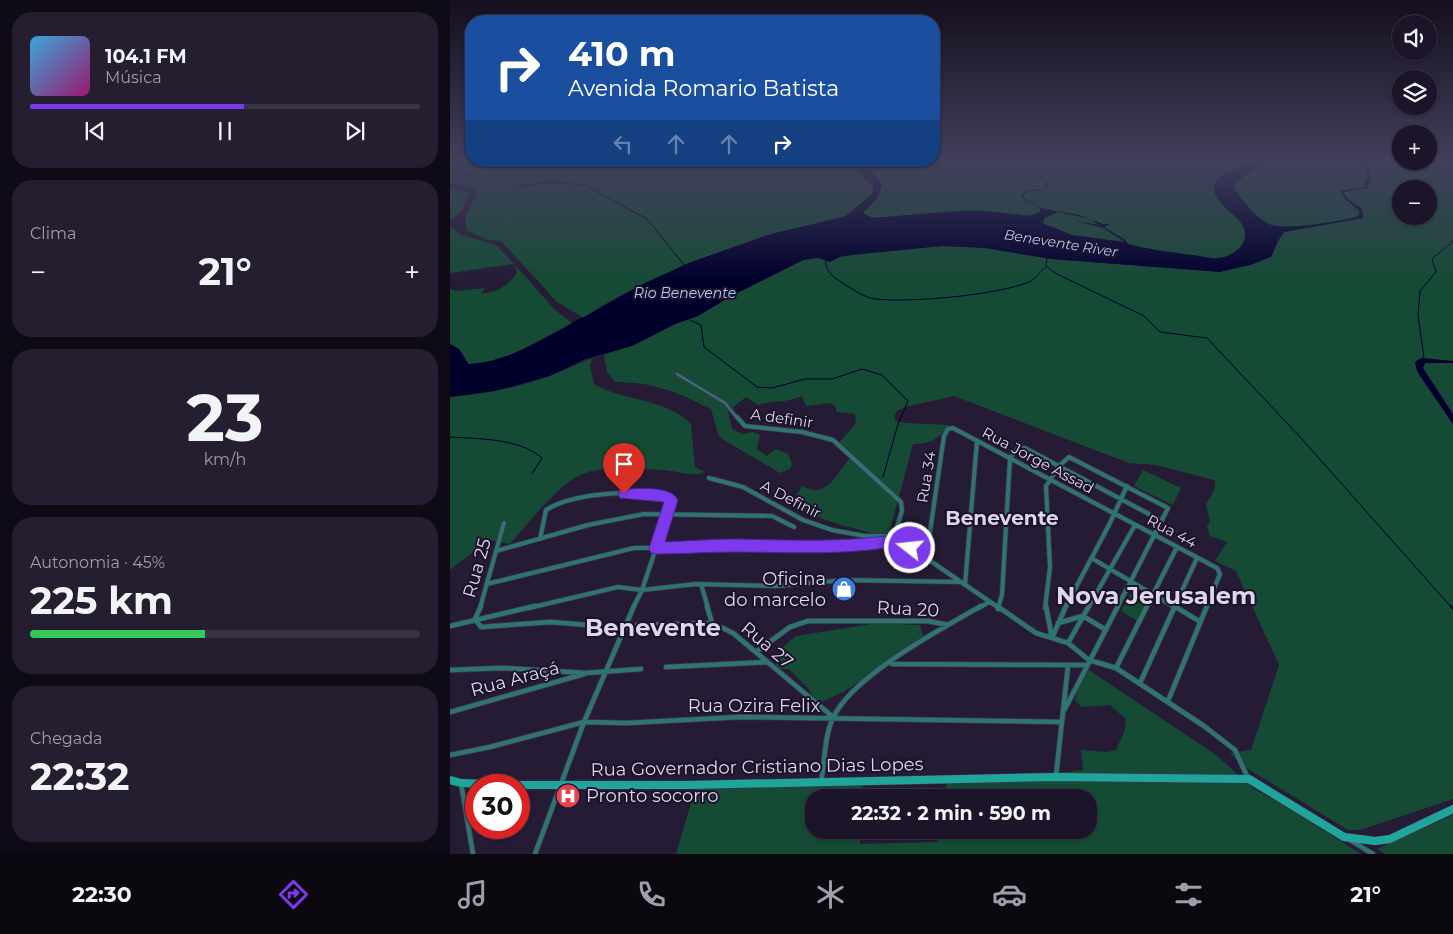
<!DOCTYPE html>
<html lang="pt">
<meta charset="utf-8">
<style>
body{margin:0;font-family:Montserrat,sans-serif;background:#251d30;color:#f1f3f6;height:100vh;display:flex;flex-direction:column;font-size:19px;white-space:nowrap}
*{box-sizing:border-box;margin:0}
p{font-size:16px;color:#a09ea8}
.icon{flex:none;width:28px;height:28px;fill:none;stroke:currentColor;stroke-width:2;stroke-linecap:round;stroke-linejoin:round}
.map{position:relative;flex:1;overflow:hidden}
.side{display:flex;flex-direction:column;gap:12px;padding:12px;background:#0f0b16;width:450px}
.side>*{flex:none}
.banner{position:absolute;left:15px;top:15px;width:475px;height:152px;border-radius:20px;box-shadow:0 1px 4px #0004,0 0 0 1px #3a3345;background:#1a4fa0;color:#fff;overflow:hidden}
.fabs{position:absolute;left:942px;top:15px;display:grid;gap:10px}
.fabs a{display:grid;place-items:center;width:45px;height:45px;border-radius:50%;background:#1c1428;box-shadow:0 1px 4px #0004,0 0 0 1px #3a3345;font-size:25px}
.speed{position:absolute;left:15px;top:774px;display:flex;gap:10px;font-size:25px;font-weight:700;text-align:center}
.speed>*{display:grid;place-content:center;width:65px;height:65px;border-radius:50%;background:#1c1428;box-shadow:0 1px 4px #0004,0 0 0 1px #3a3345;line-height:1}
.speed .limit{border:8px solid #d22;background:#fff;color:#111}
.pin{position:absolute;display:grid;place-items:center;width:42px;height:42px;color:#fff;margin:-51px -21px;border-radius:50% 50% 50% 0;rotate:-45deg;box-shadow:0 0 5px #0007}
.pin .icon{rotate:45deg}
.me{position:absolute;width:55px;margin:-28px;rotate:286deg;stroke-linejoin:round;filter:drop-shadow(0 0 4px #0008)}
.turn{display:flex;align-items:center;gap:18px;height:105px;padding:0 20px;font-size:22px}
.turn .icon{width:65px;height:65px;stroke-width:2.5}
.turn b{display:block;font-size:35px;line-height:42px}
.lanes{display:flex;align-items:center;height:48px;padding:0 20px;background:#0003;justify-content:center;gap:25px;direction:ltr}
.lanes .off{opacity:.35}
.big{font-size:38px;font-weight:700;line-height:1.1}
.side .tile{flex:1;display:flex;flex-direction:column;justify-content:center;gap:8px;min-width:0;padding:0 18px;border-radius:20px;background:#251d30}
.side .dial{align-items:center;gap:0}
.dial b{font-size:65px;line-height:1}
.song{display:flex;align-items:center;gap:15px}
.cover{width:60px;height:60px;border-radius:8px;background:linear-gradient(135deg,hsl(200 70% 55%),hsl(320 70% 35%))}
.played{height:5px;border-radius:2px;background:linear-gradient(90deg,#7c3aed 55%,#3a3345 55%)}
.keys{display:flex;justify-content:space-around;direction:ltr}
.heat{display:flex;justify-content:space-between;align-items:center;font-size:28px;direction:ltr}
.charge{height:8px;border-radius:4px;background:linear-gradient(90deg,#34c759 45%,#3a3345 0)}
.trip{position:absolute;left:355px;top:789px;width:292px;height:50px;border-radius:20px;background:#1c1428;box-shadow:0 1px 4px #0004,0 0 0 1px #3a3345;font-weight:700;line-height:50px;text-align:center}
.dock{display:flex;height:80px;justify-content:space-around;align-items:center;background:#0b0810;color:#a09ea8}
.dock .icon{width:35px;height:35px}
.dock .current{color:#7c3aed}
.dock b{font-size:22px;color:#f1f3f6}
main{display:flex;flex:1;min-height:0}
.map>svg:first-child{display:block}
</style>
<main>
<section class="side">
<div class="tile">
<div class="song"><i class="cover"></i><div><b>104.1 FM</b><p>Música</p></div></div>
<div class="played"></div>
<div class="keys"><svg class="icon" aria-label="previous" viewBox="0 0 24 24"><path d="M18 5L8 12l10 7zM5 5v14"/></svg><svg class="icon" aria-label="pause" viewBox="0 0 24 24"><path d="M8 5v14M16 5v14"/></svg><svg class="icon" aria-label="next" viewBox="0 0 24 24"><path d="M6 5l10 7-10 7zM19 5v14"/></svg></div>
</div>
<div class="tile"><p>Clima</p>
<div class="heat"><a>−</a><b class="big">21°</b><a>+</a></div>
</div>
<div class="tile dial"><b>23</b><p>km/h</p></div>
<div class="tile"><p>Autonomia · 45%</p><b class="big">225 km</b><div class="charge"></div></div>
<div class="tile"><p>Chegada</p><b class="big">22:32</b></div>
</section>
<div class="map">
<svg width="1003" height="854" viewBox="0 0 1003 854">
<rect width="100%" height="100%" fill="#261b35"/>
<path fill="#154b35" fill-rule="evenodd" d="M0,162H412L407,171L424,188C422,199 405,212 395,216C373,226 341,227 317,235C254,258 190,280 134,317L130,318L132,317L107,302L51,241L38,240L16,230V215L27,192L22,188L0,184Z
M421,162H547L550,166L548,162H795L767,179L764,187C768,207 798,217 795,238C793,249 780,257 769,258C757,260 690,250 679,244C677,243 676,241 674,239L675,243H669L623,235L596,226L592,219L608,212L617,213L594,209L588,206L591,212L582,216L523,210L422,218L413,213L428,197L432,186L419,167Z
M813,162H1003V361L968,359L965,363L969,375L1003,424V799L910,830H898L795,767L780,753L801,750L829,665L786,571L765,561L777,542L760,536L757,526L760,521L756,505C759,497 768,489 764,480L706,465L679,463L504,396L455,407L447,411L444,416L446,421L455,423L499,425C489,439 480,444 463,444L438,537C402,528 367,521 335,500L345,497L352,486C378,500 386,473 401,457L389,443L406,423L405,414L387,412L385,406L381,403L356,406L352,396C337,403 323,400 308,405L296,397L278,411L282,429L292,434L303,432L310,435L307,449L317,456L326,449L338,454L342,464L340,469L330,473L272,439L268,434L261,409C227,392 204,382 165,382L157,372L154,355L186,344L225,324L248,316L283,295L358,258H384L444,249L493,246L535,248L601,259L762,271L800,265L821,257L828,241L834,232L913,218L914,213L896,197L894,192L916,188L921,180L913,187L893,190L891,193L910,211L907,217C887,221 841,231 822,225C805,220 791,201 784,187L786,181ZM951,189H979V216H951Z
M0,188L20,193L10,213L0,220Z
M0,226L11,235L46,245L64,264L0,273Z
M65,265L105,310L122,323C89,339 57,363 19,364L9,349L0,344V289L6,291L35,288L31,294C49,291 57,287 67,273Z
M149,356L142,359L140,366L144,384C175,402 216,398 241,424L245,467L255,472C242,478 225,470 211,470C190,470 158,467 138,472C110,480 80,522 60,544L38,540L0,570V397C33,394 68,388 99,376C116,370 132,361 149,356Z
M975,363H1003V414L975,373L973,368Z
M693,470L731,488L723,505L684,486Z
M682,591L697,600L687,621L671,611Z
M428,623L470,625L474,638L395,691L368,704L357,687L339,669H325L327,657L330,654L332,648L346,636Z
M633,666L766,755L804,789L832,804L911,854H226L247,783L413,778L412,797L364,798V830H410V844L487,842L489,830H639V798L494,797L498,778L589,775L633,770L631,750L657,752L666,750L675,730L676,719L660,705L631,707L625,700Z
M1003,815V854H935L927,849Z"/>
<path fill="#00002d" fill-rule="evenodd" d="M412,162H421L419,167L432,185L428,197L413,213L422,218L507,211H538L578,216L590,212V207L573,199L571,196C576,188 587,191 596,188L595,182C577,165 559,179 546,163L548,162C558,180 583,163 598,185L596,189L577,192L572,197L594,209L629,215L653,224H660L654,227L675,240L678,244C700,250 721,252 743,255C751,256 761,259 769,258C778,257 791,250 794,241C795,237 796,231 793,226C787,214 762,202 764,187C766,170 788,173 795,162L813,163L786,182L784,188C795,202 803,216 819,224C835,231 889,221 907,217L910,212L894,198L891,191L912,188L917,179L921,180L916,188L894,192L896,197L912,209L913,218L834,232L828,241L821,257L800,265L770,272L601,259L535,248L493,246L392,256L380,262L368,258L353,260L283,295L248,316L225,324L182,346L135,359L100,376L45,391L0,397V344L9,349L18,364C50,363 82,346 110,330C119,326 124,320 134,317L195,283L241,262L318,235L396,216L423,193V185L407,171ZM608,212L640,219L649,225L626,221L653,228L675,242L622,235L592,223L594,220L593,219Z
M972,358L1003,361V363H975L973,368L1003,414V424L967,371L965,362Z"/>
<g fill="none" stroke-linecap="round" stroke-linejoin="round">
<path stroke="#00002d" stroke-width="1" d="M13,168L12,171L15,175L28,177
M0,169L39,162
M51,177L69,186L99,182L134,185L197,219L234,265
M376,258C374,270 382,276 391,282C401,288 414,298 426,299C460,303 547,295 579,282C586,279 590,271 596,267
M597,258L596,266L605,273L694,316L710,332L757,338L851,438L1002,608
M240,320L251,325L254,347L307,387L322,388L355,379H382L412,369L432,375L458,401L448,424L433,477
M974,358L968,315L970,291L986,272L982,259L1003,241
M0,437C29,439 69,438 92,458L82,474"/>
<path stroke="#00002d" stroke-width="2" d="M1001,606L1003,609"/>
<path stroke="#00002d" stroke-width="4.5" d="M916,162L919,176L916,187"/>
<defs>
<path id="street-far2" d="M227,374L275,403L288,419"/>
<path id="street-far1" d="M287,417L295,426L352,432L383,440L451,502L452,511L444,536
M259,478L293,487L353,520L382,530L415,536H444L549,608
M90,539L96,510C123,493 193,487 222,500L192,590L183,608
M46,551L138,525L194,514L322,516L344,527
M476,559L494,436L498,429L503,428L767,568L770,574L756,608
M643,559L726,608
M37,584L184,548L345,547L425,544L448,540
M251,584L258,608
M515,585L527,441
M30,608L54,523
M79,608L168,587L192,590L246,584L327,586L395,580L510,582
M529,608L539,602
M548,608L552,595L560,458L568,448H575L712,521
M595,608L600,567L596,486L609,466L619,457L718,508L667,608
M615,608L659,525L677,486
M638,608L685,525
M696,608L727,547
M724,608L747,558"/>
<path id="street" d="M257,606L262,623L283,633L383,717
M547,606L586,633L618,643L639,660L666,668L754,726L785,750L798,778
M596,606L602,638
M724,606L749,621
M548,609L549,606
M25,619L31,627L101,622L149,626
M25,619L31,606
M608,623L633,616L656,630
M187,625L262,623
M0,626L85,606
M602,638L616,606
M618,643L639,606
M306,652L340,627L358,621H478L498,625
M442,664L636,665
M216,667L317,662
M666,668L697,606
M0,670L53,668L136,673L191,669
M690,683L725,606
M718,701L757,606
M615,709L668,606
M0,712L134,674
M0,755L40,747L134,722L177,723L290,717L612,722
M606,776L618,666
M371,782C375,762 374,737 383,718C402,676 491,629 531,606
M11,783L23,854
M900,840L923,854
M85,854L134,722L184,606"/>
<path id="secondary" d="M0,780L11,783L59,785
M69,785H238L606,777L799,779L894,837L925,841L940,839L1003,809"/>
</defs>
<use href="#street-far2" stroke="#40354e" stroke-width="4.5"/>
<use href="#street-far1" stroke="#40354e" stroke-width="5.5"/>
<use href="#street" stroke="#40354e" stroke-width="6"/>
<use href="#secondary" stroke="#40354e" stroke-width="9"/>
<use href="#street-far2" stroke="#2e7570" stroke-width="2.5"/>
<use href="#street-far1" stroke="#2e7570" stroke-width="4"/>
<use href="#street" stroke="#2e7570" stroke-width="4.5"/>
<use href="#secondary" stroke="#1fa59c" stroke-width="8"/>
</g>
<linearGradient id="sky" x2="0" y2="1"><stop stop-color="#150f1d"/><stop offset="0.57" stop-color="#413f5c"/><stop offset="1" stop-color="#413f5c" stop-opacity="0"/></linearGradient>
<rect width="1003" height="282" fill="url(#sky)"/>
<path fill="#7c3aed" stroke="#51269a" d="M174,489C188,489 220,485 228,500L215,542C238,541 261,539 284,539C339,540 395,543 449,534L465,543L467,548L465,552L460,554L447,546C393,556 337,552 282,552C257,552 231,554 206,554L201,553L199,548L214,502L170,498L168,494L170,490Z"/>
<defs>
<symbol id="shop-disc" viewBox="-11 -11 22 22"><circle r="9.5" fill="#3f7fe0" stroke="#1d122b"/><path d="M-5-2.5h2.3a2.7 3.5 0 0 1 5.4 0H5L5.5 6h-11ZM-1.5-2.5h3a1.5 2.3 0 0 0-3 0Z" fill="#fff"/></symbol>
<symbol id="hospital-disc" viewBox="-11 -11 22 22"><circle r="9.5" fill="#e0444e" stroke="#1d122b"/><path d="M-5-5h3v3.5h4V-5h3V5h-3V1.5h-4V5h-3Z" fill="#fff"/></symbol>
</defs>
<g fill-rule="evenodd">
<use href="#shop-disc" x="380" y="575" width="28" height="28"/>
<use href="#hospital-disc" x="104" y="782" width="28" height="28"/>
</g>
<g text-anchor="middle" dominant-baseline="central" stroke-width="4" stroke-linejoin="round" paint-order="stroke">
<g font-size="14" font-style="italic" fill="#a9cafa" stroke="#1d122b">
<text transform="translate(611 243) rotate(9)">Benevente River</text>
<text x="235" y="293">Rio Benevente</text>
</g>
<g font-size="15" fill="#ded7e9" stroke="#1d122b">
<text transform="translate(332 418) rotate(8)">A definir</text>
<text transform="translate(588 460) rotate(28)">Rua Jorge Assad</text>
<text transform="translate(476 477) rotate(-81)">Rua 34</text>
<text transform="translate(341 499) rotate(27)">A Definir</text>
<text transform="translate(722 531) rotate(28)">Rua 44</text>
</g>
<g font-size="18" fill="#ded7e9" stroke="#1d122b">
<text transform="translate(27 568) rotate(-74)">Rua 25</text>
<text transform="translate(458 609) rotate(3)">Rua 20</text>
<text transform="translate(317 645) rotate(40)">Rua 27</text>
<text transform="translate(65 679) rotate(-15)">Rua Araçá</text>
<text x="304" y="706">Rua Ozira Felix</text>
<text transform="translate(307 767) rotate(-1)">Rua Governador Cristiano Dias Lopes</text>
</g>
<g font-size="18" fill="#ded7e9" stroke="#1d122b" text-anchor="end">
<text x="376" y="579">Oficina<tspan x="376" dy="21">do marcelo</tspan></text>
<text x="136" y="796" text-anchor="start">Pronto socorro</text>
</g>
<g font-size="20" font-weight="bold" fill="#ded7e9" stroke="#1d122b">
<text x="552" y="518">Benevente</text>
</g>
<g font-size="24" font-weight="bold" fill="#ded7e9" stroke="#1d122b">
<text x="706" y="595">Nova Jerusalem</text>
<text x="203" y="627">Benevente</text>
</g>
</g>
</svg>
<div class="fabs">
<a><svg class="icon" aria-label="sound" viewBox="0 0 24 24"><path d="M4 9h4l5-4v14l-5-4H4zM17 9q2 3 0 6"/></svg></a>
<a><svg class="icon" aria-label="layers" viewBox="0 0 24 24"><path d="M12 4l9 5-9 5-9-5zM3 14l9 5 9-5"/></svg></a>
<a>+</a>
<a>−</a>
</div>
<div class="speed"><div class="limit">30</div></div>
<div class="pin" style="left:174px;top:494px;background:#d93025"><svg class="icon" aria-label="arrive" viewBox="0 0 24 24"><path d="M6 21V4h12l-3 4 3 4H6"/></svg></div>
<svg class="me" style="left:460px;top:548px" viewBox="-20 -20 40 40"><circle r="17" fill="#7c3aed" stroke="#fff" stroke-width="3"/><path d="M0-11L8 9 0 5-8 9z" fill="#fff"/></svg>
<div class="trip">22:32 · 2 min · 590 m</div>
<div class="banner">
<div class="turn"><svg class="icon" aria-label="right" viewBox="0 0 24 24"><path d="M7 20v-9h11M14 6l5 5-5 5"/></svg><div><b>410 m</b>Avenida Romario Batista</div></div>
<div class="lanes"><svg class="icon off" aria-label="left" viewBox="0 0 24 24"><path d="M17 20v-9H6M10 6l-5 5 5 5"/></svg><svg class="icon off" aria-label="ahead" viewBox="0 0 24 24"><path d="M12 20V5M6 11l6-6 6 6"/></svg><svg class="icon off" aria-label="ahead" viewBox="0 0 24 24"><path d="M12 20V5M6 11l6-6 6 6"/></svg><svg class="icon" aria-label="right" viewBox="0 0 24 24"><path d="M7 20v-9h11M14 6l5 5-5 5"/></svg></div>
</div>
</div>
</main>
<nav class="dock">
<b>22:30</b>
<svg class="icon current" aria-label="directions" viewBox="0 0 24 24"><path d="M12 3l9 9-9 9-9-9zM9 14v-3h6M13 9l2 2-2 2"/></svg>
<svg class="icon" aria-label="music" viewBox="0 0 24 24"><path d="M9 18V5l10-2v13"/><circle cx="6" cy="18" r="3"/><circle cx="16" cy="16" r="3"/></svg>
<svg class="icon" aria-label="phone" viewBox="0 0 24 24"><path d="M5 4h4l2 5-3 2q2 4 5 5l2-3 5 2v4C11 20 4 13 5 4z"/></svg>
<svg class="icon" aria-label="climate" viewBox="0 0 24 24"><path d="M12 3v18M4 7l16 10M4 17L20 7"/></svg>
<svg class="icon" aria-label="car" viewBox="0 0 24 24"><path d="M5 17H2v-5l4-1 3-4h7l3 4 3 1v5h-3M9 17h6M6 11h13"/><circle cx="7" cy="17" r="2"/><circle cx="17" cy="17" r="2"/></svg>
<svg class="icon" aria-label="filters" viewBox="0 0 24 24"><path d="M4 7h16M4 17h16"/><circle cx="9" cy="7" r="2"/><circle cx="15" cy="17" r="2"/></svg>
<b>21°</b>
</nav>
